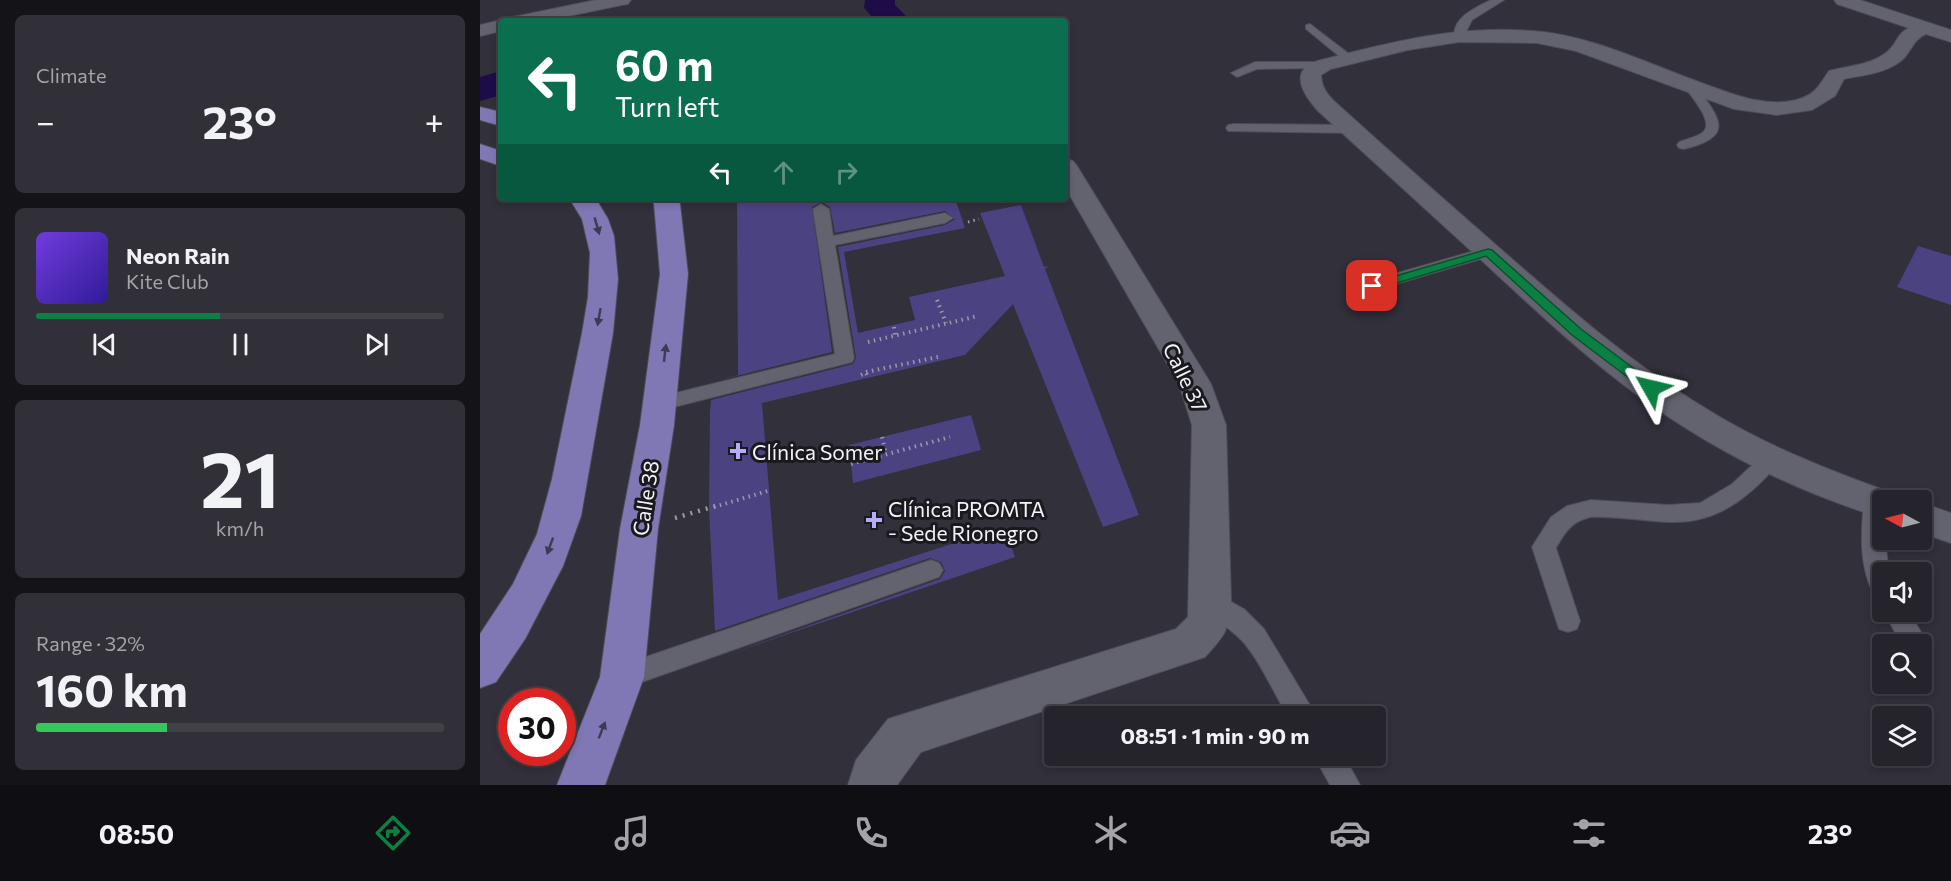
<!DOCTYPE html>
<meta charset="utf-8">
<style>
body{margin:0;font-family:Commissioner,sans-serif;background:#313038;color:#f1f3f6;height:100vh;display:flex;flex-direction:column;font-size:22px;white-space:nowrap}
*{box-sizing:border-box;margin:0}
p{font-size:20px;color:#a3a4a9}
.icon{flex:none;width:33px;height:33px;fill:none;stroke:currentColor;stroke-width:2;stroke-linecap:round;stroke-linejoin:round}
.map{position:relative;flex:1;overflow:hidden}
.side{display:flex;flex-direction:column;gap:15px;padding:15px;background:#141418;width:480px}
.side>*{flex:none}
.hud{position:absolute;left:18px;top:18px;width:570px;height:183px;border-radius:6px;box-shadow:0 3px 9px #0003,0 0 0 2px #424148;background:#0b6e4f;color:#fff;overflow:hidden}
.needle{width:39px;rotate:277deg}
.fabs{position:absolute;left:1392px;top:490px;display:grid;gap:12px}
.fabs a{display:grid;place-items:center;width:60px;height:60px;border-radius:6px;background:#25242c;box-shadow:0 3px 9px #0003,0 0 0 2px #424148;font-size:30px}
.speed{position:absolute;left:18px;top:688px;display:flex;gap:12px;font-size:30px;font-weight:700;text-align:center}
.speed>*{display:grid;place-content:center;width:78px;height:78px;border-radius:50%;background:#25242c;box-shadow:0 3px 9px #0003,0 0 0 2px #424148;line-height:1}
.speed .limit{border:9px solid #d22;background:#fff;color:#111}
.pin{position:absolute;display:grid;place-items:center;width:51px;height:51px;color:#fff;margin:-26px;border-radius:12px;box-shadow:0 3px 9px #0006}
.me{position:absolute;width:66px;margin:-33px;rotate:307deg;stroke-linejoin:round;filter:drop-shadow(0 0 4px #0008)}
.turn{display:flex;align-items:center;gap:21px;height:126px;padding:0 18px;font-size:27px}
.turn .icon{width:78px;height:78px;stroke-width:2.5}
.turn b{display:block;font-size:42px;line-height:51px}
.lanes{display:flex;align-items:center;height:57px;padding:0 18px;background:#0003;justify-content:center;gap:30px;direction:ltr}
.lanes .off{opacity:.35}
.big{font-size:45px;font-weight:700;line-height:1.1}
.side .tile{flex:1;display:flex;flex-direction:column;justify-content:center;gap:9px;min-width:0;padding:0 21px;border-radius:9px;background:#313038}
.side .dial{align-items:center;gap:0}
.dial b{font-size:78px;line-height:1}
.song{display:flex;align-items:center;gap:18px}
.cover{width:72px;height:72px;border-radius:9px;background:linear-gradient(135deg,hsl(260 70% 55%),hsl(250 70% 35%))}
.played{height:6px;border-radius:3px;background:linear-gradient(90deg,#0b8043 45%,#424148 45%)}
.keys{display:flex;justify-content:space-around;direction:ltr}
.heat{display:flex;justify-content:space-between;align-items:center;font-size:33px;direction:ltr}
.charge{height:9px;border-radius:4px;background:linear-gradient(90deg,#34c759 32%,#424148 0)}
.trip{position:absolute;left:564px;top:706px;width:342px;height:60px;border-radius:6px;background:#25242c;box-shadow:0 3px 9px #0003,0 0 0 2px #424148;font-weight:700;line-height:60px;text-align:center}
.menu{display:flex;height:96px;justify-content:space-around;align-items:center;background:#0f0e12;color:#a3a4a9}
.menu .icon{width:42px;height:42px}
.menu .active{color:#0b8043}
.menu b{font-size:27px;color:#f1f3f6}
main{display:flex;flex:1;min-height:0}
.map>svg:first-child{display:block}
</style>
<main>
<section class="side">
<div class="tile"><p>Climate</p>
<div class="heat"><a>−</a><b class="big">23°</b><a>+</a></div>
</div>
<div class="tile">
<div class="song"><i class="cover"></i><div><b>Neon Rain</b><p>Kite Club</p></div></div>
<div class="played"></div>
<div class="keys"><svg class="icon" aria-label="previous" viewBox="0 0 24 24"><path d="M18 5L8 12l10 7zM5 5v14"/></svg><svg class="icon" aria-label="pause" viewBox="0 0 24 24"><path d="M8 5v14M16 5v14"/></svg><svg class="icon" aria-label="next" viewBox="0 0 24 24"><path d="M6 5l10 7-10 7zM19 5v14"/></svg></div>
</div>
<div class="tile dial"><b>21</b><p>km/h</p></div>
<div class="tile"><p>Range · 32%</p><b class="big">160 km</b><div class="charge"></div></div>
</section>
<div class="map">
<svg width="1471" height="785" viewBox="0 0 1471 785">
<rect width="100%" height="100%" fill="#31303b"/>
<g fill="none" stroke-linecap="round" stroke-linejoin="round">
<path fill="#1d0c48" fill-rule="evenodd" d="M385,0H415V5L431,21H396L384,8Z
M21,71V95L0,101V77Z"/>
</g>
<path fill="#4b4282" d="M257,198H475L485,228L364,252L378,333L435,320L429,297L525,276L500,213L541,205L564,267L569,266L565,269L659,515L623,527L533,304L485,355L282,403L298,600L524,527L535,557L249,654L460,579L465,571L461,562L450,558L235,631L229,508L230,412L231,400L373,364L376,358L358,247L465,225L475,219L465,211L355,233L350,207L342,202L332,207L352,352L232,382L258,375Z
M1438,246L1471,256V305L1417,287Z
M491,415L501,450L373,483L369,445Z"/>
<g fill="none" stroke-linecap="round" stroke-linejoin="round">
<defs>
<path id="lane" d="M1011,0H1024L992,20L983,38H975C970,19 996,7 1011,0Z
M830,24L873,57V61H865L826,29V25Z
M775,62H844L850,65L844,68L777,69L757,77L751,73Z
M1211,83L1215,84C1238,117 1258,136 1204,149L1199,148L1197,145L1199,142C1206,139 1216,137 1222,133C1236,123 1211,97 1205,87Z
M753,124L872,125L879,129L872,133L748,131L746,128L748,125Z
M341,204L349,209L353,236L465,213L473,218L465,223L355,245L374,358L372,362L178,411L171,409L168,404L171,399L355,354L333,209Z
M1008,247L1014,249L1016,252L1014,255L892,291L886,290L884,286L886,282Z
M1291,451L1298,454L1302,459L1298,464C1268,498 1237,524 1189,522C1163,521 1137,516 1111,517C1092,521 1085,532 1076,548L1100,621L1097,629L1088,632L1079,629L1052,547L1071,517L1087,506L1111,500L1188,505L1220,503L1252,484L1284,454Z
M1395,493L1403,495L1406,501H1402V540H1405L1409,573H1402V596L1393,593C1379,564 1381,533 1384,501L1387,495Z
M451,560L459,563L463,570L459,577L142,689L133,685L129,677L133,669L142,665Z
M730,590L764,609L784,629L837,717H808C794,693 782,665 765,644C753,629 725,614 718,600L721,593Z
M1404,612H1429L1447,642L1443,650L1442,645H1422Z
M834,756H864L880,785H850Z"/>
<path id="street" d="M116,0H151L148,4L142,5L64,21H29L32,17L38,16Z
M1354,0H1380L1471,30V42L1446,34C1434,39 1433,48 1424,58C1409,73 1384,75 1364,79L1355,96L1332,110L1297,115L1254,109L1096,51L1057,43L979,42L928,50L851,69L841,75C842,87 846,93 854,101C910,152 967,202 1024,252C1088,308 1152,364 1225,408C1284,445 1350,471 1415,494L1419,501H1402V518C1315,491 1230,449 1156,394C1100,353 1050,305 999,258C945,209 892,160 838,111C830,102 816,85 822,72C824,67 832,64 837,61C912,42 975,25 1053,31C1110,35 1166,63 1219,82C1250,93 1283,108 1316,100C1336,95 1339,85 1349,71C1368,66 1391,65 1407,52C1417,44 1417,33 1429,28L1357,4Z
M21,20L27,21H21V31L0,36V25Z
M585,159L593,161L597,166L731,384L746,425L751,600C749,631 745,635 725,657L441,752L417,785H368L376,760L408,719L696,629L708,617L712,425L699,384L585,187Z
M1442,503L1471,513V543L1442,533Z"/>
<path id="primary" d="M0,107L21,112V126L0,120Z
M0,144L21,151V166L0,159Z
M89,198L116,199L128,219L134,236L138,279L133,333L101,516L83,566L45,639L16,682L0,688V634L33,584L57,534L72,479L102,333L108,297L110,253L102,219Z
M170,198H196L200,204L208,274L194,425L178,529L164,677L125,785H77L120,677L140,529L160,425L180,274L174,204Z"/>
</defs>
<use href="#lane" stroke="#4e4d56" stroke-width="2"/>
<use href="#street" stroke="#4e4d56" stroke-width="2"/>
<use href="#primary" stroke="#4e4d56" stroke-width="2"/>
<path stroke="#9b9aa4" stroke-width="3" stroke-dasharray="1.5 4" stroke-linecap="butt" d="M488,222L499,219"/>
<path stroke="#9b9aa4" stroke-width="4" stroke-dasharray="1.5 4.5" stroke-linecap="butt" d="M457,300L466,323
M414,327L415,335
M388,342L498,316
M386,372L458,357
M381,375L386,373L388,377
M402,437L406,454
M371,464L470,437
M234,507L291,490"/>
<path stroke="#9b9aa4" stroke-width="4.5" stroke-dasharray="2 6" stroke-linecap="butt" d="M195,518L239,505"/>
<use href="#lane" fill="#63636f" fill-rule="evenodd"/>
<use href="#street" fill="#63636f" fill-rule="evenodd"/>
<use href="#primary" fill="#7f78b5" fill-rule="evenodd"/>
</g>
<defs><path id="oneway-solid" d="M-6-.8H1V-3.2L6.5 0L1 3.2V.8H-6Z" transform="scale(1.5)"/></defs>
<g fill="#3d3a53">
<use href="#oneway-solid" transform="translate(117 226) rotate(74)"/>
<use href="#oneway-solid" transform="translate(119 317) rotate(100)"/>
<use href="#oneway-solid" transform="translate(185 353) rotate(-83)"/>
<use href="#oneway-solid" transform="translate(70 546) rotate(110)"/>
<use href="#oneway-solid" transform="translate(122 730) rotate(-69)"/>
</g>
<path fill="#0b8043" stroke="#07532c" stroke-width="1.5" d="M1008,249L1012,250L1101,329L1176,385L1178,388L1176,391H1166L1092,335L1006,256L897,289H888L887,286L888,284Z"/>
<g fill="#b3adf9" stroke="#19191e" stroke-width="2">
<path d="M255 442h6v6h6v6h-6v6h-6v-6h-6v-6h6z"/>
<path d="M391 511h6v6h6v6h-6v6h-6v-6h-6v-6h6z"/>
</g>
<g text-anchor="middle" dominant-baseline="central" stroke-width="6" stroke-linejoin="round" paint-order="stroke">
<g font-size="21" fill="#f4f3fb" stroke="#19191e">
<text transform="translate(706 377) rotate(64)">Calle 37</text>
<text transform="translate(165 498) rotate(-81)">Calle 38</text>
</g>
<g font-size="21" fill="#f4f3fb" stroke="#19191e" text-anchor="start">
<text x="272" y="451">Clínica Somer</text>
<text x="408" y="508">Clínica PROMTA<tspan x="408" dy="24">- Sede Rionegro</tspan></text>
</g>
</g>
</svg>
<div class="fabs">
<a><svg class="needle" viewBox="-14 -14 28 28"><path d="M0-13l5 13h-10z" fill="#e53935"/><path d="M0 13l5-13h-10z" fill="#a3a4a9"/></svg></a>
<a><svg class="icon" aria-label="sound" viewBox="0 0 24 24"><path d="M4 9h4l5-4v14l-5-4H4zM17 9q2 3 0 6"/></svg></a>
<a><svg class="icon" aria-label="search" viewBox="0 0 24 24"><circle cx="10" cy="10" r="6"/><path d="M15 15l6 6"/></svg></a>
<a><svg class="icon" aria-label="layers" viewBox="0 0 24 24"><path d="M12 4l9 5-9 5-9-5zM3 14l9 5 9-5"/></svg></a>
</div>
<div class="speed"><div class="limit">30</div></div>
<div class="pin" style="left:892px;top:286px;background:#d93025"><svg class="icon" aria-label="arrive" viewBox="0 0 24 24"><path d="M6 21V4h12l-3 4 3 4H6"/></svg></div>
<svg class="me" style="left:1171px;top:388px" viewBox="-20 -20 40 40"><path d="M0-17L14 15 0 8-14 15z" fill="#0b8043" stroke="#fff" stroke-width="4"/></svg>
<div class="trip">08:51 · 1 min · 90 m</div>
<div class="hud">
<div class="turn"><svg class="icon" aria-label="left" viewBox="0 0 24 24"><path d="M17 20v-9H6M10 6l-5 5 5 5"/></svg><div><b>60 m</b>Turn left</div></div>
<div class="lanes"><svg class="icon" aria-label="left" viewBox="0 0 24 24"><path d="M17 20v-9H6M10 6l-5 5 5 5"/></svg><svg class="icon off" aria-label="ahead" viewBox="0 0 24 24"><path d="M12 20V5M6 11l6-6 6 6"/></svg><svg class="icon off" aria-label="right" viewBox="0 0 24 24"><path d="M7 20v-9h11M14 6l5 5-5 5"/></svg></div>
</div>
</div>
</main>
<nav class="menu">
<b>08:50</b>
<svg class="icon active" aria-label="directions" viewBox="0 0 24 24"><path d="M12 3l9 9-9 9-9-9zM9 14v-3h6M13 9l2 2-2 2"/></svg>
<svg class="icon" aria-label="music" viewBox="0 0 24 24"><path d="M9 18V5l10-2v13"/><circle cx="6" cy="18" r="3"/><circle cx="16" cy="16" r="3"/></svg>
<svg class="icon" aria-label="phone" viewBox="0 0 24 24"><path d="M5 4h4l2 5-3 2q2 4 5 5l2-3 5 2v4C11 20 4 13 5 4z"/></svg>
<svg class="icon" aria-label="climate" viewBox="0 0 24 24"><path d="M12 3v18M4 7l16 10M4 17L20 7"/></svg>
<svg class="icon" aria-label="car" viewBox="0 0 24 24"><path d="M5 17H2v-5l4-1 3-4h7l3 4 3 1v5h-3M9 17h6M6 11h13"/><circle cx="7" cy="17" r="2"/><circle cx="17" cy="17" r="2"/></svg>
<svg class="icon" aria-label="filters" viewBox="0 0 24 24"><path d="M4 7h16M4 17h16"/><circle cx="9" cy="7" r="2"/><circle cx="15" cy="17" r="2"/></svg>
<b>23°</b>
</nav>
